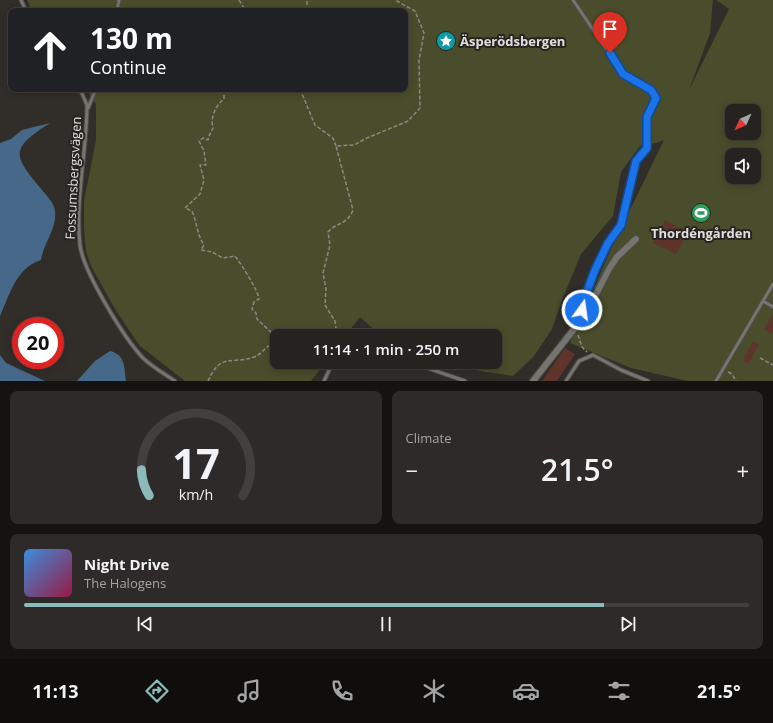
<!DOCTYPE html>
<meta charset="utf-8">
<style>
body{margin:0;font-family:"Open Sans",sans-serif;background:#2d2a29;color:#f1f3f6;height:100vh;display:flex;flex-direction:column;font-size:15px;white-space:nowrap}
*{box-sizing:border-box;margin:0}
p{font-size:13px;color:#a3a4a5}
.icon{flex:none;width:22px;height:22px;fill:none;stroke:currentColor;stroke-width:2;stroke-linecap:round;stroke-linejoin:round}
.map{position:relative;height:381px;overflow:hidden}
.drawer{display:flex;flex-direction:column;gap:10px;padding:10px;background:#141312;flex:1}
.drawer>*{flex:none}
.hud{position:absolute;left:8px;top:8px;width:400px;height:84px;border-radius:8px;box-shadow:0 2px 10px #0003,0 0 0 1px #423f3e;background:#202124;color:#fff;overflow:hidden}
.needle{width:26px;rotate:226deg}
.buttons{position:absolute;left:725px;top:104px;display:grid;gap:8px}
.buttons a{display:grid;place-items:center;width:36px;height:36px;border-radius:8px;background:#252220;box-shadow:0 2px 10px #0003,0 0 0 1px #423f3e;font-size:20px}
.speed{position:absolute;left:12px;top:317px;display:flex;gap:8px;font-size:20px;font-weight:700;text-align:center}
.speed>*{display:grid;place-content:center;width:52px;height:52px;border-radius:50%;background:#252220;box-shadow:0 2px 10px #0003,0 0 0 1px #423f3e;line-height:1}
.speed .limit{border:6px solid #d22;background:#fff;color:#111}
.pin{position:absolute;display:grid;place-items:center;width:34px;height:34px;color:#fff;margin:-41px -17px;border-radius:50% 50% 50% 0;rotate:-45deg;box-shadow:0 0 4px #0007}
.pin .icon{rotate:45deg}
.me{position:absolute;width:44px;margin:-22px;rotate:14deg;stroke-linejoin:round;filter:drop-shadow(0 0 3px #0008)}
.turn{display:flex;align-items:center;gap:14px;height:84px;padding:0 16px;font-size:18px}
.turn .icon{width:52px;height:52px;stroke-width:2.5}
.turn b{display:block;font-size:28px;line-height:34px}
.big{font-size:30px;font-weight:600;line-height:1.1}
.drawer .card{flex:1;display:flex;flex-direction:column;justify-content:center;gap:6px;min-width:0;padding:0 14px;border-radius:8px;background:#2d2a29}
.drawer .dial{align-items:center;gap:0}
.dial svg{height:104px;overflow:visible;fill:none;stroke:#423f3e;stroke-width:7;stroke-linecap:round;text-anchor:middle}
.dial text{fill:#f1f3f6;stroke:none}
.song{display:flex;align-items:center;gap:12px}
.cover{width:48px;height:48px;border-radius:6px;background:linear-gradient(135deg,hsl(210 70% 55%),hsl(340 70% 35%))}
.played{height:4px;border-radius:2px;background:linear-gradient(90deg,#8bbbb9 80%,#423f3e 80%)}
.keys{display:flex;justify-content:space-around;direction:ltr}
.heat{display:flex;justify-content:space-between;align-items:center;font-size:22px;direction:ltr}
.drawer .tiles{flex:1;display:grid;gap:10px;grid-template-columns:1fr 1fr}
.card:last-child{grid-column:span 2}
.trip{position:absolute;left:270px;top:329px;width:232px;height:40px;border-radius:8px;background:#252220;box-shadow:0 2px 10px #0003,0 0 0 1px #423f3e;font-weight:600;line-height:40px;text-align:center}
.tabs{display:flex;height:64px;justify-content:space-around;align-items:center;background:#0f0e0d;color:#a3a4a5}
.tabs .icon{width:28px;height:28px}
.tabs .current{color:#8bbbb9}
.tabs b{font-size:18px;color:#f1f3f6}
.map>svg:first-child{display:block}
</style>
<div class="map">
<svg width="773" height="381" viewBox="0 0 773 381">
<rect width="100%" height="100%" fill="#312e2a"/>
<path fill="#4a4d2b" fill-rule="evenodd" d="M27,0H713L710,33L689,90L729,9L716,0H773V381H688L631,368L570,343L611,249L664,140L656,143L640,146L621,172L613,216L581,254L562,300L552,329L534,356L513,376L480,371L450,362H495V336H385L377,332L360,317L345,336H277V362H326L311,381H185L139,345L115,309L91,266L86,251L84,228V201L96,140V104L86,89H405V11H32ZM732,111H754V133H732ZM732,155H754V177H732Z"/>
<path fill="#476989" d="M50,123C10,149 12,154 42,190C46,195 52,201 54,207C60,225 43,243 41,260C16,268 10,294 0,316V143L11,139L22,130Z
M110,351C126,355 124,368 126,381H77L95,361Z
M0,355L6,363L45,381H0Z"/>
<path fill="#5f342a" d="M665,220L688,232L676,254L653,243Z
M773,314V334L764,330Z
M753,341L759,344L748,364L743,360Z
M565,348L575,354L557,381H542Z"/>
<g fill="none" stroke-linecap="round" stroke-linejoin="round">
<defs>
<path id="lane" d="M21,0L26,11
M573,0L623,74L651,90L656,98L647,117V148L636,161L621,225L608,243L595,270L584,299L582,318
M117,11L119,0
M80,89L87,105C87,151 75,198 80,245C83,271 124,338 143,358C152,367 165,374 175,381
M88,108L96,89
M763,301L773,307
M410,362L465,381
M324,381L333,362
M566,381L579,361L593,355L621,370L648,381
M716,381L773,284"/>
<path id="street" d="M533,381L586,314L609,269L617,257L636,239"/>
</defs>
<use href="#lane" stroke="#4d4b48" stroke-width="5"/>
<use href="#street" stroke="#4d4b48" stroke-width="8"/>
<path stroke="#8a8885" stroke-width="1.5" stroke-dasharray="4 2" stroke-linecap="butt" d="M239,0L246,11
M307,11V0
M224,89V99C217,104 213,113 212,121C212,123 213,127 213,128C211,132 209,135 208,140L203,138L199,141L204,151L206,165H200L204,180L200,194L185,208L192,211C197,222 197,235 204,245L201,250L212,252L223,258L235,256C240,262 259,292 259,299L254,302L252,309L256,313L257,319L277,338
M300,89L315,125L333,138L336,146
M578,335L582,347L587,352
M337,336L335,321L325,305L326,289L323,273L330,245L328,232C337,222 347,225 353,210L336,146L354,145L367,138L408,121L420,108L419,60L424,33L415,11L395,0
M760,358L773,365
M728,372L732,374L736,381
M208,381C221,352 231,365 254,357C261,355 265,347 272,344C273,343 275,343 277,343"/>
<use href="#lane" stroke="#76746f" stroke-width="3"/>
<use href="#street" stroke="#76746f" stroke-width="6"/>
</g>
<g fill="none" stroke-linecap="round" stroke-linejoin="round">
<defs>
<path id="route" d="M582,310L584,299L595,270L608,243L621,225L636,161L647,148V117L656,98L651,90L623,74L610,53"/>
</defs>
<use href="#route" stroke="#114b97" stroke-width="10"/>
<use href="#route" stroke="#1a73e8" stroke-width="7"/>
</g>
<defs>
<symbol id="sight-disc" viewBox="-11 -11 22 22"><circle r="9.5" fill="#0f9aa8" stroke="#272521"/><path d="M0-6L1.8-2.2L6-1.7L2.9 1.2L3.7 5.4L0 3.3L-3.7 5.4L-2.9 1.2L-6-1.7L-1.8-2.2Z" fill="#fff"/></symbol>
<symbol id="stadium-disc" viewBox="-11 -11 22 22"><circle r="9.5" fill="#2e9e5b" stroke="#272521"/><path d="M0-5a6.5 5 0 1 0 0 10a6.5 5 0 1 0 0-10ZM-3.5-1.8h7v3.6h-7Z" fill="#fff"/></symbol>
</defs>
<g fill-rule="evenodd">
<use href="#sight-disc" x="435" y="30" width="22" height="22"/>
<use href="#stadium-disc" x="690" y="202" width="22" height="22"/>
</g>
<g text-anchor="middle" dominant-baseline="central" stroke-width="4" stroke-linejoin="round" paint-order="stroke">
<g font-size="13" font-weight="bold" fill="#e1dfdd" stroke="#272521" text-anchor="start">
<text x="460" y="41">Äsperödsbergen</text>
<text x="701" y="233" text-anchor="middle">Thordéngården</text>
</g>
<g font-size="13" fill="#e1dfdd" stroke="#272521">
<text transform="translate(73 178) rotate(-87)">Fossumsbergsvägen</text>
</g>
</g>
</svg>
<div class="buttons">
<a><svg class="needle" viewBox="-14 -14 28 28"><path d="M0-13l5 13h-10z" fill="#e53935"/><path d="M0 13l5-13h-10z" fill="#a3a4a5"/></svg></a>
<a><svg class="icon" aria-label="sound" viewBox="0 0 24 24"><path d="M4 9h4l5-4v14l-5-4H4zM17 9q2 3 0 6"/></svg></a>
</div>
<div class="speed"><div class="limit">20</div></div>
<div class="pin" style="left:610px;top:53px;background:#d93025"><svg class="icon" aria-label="arrive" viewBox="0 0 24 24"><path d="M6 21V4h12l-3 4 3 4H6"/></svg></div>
<svg class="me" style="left:582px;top:310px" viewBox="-20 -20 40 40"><circle r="17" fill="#1a73e8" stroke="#fff" stroke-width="3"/><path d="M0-11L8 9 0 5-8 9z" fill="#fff"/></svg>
<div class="trip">11:14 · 1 min · 250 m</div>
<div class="hud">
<div class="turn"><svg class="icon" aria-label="ahead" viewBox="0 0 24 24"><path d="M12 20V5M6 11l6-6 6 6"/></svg><div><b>130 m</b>Continue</div></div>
</div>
</div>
<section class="drawer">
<div class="tiles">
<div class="card dial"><svg viewBox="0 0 100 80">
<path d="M14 69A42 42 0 1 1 86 69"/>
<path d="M14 69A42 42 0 0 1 8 49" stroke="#8bbbb9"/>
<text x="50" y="56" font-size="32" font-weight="700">17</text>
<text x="50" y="72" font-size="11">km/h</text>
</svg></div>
<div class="card"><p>Climate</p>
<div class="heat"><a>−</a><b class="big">21.5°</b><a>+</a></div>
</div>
<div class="card">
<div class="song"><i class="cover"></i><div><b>Night Drive</b><p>The Halogens</p></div></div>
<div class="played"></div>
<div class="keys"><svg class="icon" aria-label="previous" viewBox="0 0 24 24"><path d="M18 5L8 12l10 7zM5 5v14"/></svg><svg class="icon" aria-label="pause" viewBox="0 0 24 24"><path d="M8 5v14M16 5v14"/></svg><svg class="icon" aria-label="next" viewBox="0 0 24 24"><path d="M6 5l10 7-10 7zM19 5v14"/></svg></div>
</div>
</div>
</section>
<nav class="tabs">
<b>11:13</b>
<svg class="icon current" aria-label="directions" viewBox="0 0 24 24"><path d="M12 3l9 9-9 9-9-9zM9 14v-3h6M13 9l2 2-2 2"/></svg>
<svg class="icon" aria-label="music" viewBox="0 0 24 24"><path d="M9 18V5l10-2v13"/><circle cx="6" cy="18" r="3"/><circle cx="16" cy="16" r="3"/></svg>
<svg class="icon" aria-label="phone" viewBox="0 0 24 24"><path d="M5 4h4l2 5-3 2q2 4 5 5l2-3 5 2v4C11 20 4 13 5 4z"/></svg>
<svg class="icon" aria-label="climate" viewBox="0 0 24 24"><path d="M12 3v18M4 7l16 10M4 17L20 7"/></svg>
<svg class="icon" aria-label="car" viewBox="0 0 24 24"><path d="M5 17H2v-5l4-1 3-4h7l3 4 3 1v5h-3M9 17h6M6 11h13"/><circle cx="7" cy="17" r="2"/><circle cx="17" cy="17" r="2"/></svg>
<svg class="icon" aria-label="filters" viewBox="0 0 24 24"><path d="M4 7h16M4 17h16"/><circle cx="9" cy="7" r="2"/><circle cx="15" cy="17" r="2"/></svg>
<b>21.5°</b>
</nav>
